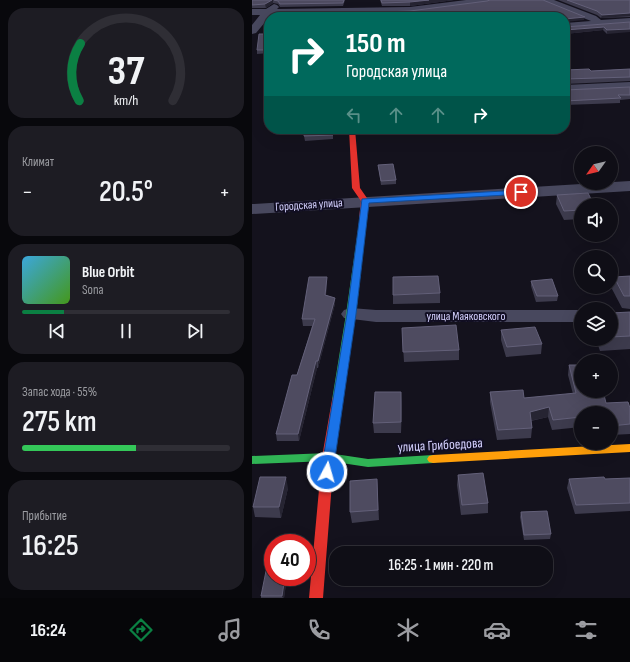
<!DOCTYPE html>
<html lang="ru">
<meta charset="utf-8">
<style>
body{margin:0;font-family:"Sofia Sans Condensed",sans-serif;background:#1d1c23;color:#f1f3f6;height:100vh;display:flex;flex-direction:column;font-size:15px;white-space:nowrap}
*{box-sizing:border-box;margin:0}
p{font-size:13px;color:#9b9ca1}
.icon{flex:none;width:22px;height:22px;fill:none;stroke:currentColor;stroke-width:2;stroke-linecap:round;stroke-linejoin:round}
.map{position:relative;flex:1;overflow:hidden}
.drawer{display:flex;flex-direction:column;gap:8px;padding:8px;background:#08080c;width:252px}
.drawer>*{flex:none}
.top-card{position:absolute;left:12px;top:12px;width:306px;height:122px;border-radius:16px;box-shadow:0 4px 16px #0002,0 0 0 1px #2f2e35;background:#00695c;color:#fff;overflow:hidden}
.needle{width:26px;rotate:236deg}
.controls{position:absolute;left:322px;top:146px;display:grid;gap:8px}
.controls a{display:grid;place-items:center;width:44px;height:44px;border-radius:50%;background:#0f0e16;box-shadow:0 4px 16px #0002,0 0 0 1px #2f2e35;font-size:20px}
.speed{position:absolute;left:12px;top:534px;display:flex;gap:8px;font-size:20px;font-weight:700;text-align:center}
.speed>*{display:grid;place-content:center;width:52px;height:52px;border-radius:50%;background:#0f0e16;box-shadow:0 4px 16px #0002,0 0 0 1px #2f2e35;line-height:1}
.speed .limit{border:6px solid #d22;background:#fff;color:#111}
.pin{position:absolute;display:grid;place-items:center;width:34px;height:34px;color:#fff;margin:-17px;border:2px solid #fff;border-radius:50%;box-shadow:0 1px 4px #0007}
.me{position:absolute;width:44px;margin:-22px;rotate:6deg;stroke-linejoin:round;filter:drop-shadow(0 0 3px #0008)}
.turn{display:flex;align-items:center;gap:14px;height:84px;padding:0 16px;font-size:18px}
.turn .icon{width:52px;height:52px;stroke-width:2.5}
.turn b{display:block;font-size:28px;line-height:34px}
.lanes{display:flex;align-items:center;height:38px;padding:0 16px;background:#0003;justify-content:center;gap:20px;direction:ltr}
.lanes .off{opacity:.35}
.big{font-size:30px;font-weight:600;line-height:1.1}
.drawer .card{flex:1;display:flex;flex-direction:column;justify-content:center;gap:6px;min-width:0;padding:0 14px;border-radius:16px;background:#1d1c23}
.drawer .dial{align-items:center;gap:0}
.dial svg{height:104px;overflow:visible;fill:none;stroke:#2f2e35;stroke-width:7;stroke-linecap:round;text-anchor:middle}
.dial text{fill:#f1f3f6;stroke:none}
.song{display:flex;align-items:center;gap:12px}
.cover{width:48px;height:48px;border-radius:6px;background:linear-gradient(135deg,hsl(200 70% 55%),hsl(100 70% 35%))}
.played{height:4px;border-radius:2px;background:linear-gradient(90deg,#0b8043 20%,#2f2e35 20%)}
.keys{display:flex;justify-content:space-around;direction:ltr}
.heat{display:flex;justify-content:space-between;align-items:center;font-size:22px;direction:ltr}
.charge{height:6px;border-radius:3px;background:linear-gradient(90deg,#34c759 55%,#2f2e35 0)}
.trip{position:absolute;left:77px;top:546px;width:224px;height:40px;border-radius:16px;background:#0f0e16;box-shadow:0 4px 16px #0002,0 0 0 1px #2f2e35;font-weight:600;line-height:40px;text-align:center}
.dock{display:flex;height:64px;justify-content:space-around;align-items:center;background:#060609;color:#9b9ca1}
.dock .icon{width:28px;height:28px}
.dock .current{color:#0b8043}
.dock b{font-size:18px;color:#f1f3f6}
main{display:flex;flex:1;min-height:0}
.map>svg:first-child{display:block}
</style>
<main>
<section class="drawer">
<div class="card dial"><svg viewBox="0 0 100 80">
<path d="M14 69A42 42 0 1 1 86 69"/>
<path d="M14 69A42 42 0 0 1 15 25" stroke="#0b8043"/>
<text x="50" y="56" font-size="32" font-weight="700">37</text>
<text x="50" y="72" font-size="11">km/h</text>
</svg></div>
<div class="card"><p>Климат</p>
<div class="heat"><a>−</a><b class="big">20.5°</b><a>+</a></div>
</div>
<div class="card">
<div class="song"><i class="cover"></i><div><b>Blue Orbit</b><p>Sona</p></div></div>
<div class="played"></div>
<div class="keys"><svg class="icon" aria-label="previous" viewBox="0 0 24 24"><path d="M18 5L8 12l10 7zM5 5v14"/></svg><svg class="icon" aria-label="pause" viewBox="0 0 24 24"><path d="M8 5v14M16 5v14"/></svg><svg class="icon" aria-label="next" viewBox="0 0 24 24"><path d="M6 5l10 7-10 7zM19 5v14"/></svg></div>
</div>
<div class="card"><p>Запас хода · 55%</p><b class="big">275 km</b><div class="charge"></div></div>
<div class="card"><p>Прибытие</p><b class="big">16:25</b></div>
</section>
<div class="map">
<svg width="378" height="598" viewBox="0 0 378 598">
<rect width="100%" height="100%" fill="#14121d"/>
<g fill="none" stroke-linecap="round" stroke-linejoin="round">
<path fill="#48485e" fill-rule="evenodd" d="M214,0H240L235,3L158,13L19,15L4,33L0,34V25L8,15H0V9H14L22,4L25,5L27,7L25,9L158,7Z
M289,0H302L344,16L349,20L378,18V24L313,29V23L339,21L291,2Z
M378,82V90L313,93V85Z
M378,181V191L0,214V204Z
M99,308L124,310H329V322H124L92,318L89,314L92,310Z"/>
<path fill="#30b455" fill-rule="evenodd" d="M108,216H114L115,218L104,314L90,400L89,403H81L80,400L94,314Z
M76,453L116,459L181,455L185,456L187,459L185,462L181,463L116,467L76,461L0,464V456Z"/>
<path fill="#ff9f0a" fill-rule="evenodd" d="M378,444V452L181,463L177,462L175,459L177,456L181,455Z"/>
<path fill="#e5322d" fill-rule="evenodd" d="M97,129H103L108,188L117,201L115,218L111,220L107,218L109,201L100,188Z
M85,396L89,397L90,400L82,457L71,598H57L70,457L80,400L81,397Z"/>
</g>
<path fill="#3d3b4d" d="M0,0H93L91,6L28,7L26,4L21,3L14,8H0Z
M128,0H202L158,6H130Z
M306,0H378V17L349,18L345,15Z
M378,22L355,34L351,30L313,34V27Z
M17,27V53L5,54V50L12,34Z
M378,69V81L313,84V70L339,71Z
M378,87V99L368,100V103L313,105V90Z
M81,129V139L53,141L52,136Z
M126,165L144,180V184L129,185Z
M305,195L329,205V219L312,220L304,204Z
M378,276V309L370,308L360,289L362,277Z
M75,277V284L74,295L83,298V304L66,368H65L47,441H25L24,434L45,375L60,326H51L50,319Z
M279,281L306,296L305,301L284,302L279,286Z
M188,293V303L141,304V295Z
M378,312V349L348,351L344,339H359V313Z
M150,328L207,350V360L152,362Z
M249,330L290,344L289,354L254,357L249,340Z
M317,365L354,403L378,408V434L359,435V413H329V427L300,430L296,417L279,421L280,428L279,438L245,440L238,402V392L272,398L321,394L316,375Z
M150,402L149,433H122L121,423Z
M206,475L236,503V513L209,515L205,485Z
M378,478V511L323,514L315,488L317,479H353Z
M125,479L127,520L100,523L98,512Z
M36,488L29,518L3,517L1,507Z
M269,512L299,534L298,539L272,540L268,517Z
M21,577H35L32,598H9V596Z"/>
<path fill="#262432" d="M20,0H21V3L14,8L13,4Z
M177,0H202L158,6V2Z
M378,13V16L349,18L350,15Z
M333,17L332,20L313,22V19Z
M352,27L351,30L313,34V30Z
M378,29V32L355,34V30Z
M75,277V284L73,302V295Z
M83,298V304L66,368V361Z
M64,361L65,368L47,441L46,434Z
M149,392L150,402L149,433Z
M297,407L296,417L277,421L278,412Z
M34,477L36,488L29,518L27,507Z
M33,577H35L32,598H31L30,596Z"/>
<path fill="#4e4b60" stroke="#636079" d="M0,0H20L13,4L0,5Z
M22,0H92L91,3L28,4L26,1Z
M129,0H177L158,2L130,3Z
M238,0H291L333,17L313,19V17H134L132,12L158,11L235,1Z
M315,0H378V13L350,15L345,11Z
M89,12L87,17H25L28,13Z
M378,22V29L355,30L352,27L313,30V27Z
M17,27V50H5L7,34H12Z
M337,69L339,71L378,69V77L313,79V81V70Z
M378,87V95H366L369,98L313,101V90Z
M53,129H81V135L52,136Z
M141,164L144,180L129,181L126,165Z
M336,193L342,205H329V210L312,211L305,195Z
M186,276L188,293L141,295V277Z
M378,276V296H372L362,277Z
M57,277H75L73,295L83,298L66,361H64L46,434H24L40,375H45L63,319H50Z
M300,279L306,296H285L279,281Z
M378,312V336L359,337V313Z
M204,325L207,350L151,352L150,328Z
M283,327L290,344L255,347L249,330Z
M317,365H329V391H351L354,403L376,402L378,408V424L359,426V413H329V417L301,420L297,407L278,412L280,428L246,430L238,392L271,390L272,398L324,393Z
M123,392H149V422L121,423Z
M231,473L236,503L210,505L206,475Z
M8,477H34L27,507H1Z
M352,477L353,479L378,478V503L324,505L317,479Z
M125,479L126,510L98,512V481Z
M295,511L299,534L272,535L269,512Z
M14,571H21V577H33L30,596H9Z"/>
<path fill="#1a73e8" stroke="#114b97" d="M269,190L273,192L272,194L117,203L104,314L81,472L79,476L75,477L71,476L69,472L95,314L110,199Z"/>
<g text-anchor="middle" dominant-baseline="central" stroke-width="4" stroke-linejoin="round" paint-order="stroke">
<g font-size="12" fill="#d4d0fe" stroke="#110e22">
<text transform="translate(57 205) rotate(-4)">Городская улица</text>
<text x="214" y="316">улица Маяковского</text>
</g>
<g font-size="14" fill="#d4d0fe" stroke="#110e22">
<text transform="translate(188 445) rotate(-3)">улица Грибоедова</text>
</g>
</g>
</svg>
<div class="controls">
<a><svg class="needle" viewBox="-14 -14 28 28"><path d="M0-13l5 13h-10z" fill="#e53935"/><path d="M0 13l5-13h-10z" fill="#9b9ca1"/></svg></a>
<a><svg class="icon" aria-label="sound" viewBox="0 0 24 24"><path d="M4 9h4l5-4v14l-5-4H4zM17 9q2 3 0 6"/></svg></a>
<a><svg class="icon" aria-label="search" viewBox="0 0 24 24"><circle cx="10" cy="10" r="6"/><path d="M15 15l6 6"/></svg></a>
<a><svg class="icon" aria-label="layers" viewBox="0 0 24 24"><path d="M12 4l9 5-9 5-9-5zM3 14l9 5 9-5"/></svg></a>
<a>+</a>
<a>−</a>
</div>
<div class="speed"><div class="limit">40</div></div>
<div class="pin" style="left:269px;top:192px;background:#d93025"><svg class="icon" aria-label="arrive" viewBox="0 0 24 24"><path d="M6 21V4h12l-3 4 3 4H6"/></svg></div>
<svg class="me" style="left:75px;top:472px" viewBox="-20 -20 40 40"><circle r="17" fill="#1a73e8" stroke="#fff" stroke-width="3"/><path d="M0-11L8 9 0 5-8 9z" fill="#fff"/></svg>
<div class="trip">16:25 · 1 мин · 220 m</div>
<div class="top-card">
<div class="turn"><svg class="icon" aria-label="right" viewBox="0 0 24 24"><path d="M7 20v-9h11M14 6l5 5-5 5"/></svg><div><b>150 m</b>Городская улица</div></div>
<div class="lanes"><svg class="icon off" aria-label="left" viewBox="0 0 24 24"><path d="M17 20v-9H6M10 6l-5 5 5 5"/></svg><svg class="icon off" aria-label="ahead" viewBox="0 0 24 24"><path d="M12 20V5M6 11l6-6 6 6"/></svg><svg class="icon off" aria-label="ahead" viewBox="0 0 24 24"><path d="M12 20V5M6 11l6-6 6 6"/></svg><svg class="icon" aria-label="right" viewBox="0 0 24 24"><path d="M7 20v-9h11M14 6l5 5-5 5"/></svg></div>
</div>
</div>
</main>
<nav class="dock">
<b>16:24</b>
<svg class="icon current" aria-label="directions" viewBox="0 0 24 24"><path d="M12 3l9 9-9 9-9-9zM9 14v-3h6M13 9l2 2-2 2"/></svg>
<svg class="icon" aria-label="music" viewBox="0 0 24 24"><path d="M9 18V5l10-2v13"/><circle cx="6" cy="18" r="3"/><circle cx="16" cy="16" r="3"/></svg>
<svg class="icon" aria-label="phone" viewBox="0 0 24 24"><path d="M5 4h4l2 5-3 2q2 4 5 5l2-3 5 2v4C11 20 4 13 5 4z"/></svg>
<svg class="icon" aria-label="climate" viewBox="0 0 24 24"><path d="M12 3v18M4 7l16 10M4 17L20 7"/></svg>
<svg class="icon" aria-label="car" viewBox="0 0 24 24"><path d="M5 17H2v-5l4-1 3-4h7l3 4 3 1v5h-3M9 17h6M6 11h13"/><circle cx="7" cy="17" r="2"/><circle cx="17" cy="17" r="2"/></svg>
<svg class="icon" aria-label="filters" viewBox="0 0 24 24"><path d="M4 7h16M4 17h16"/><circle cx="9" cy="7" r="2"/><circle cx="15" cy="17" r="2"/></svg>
</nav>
